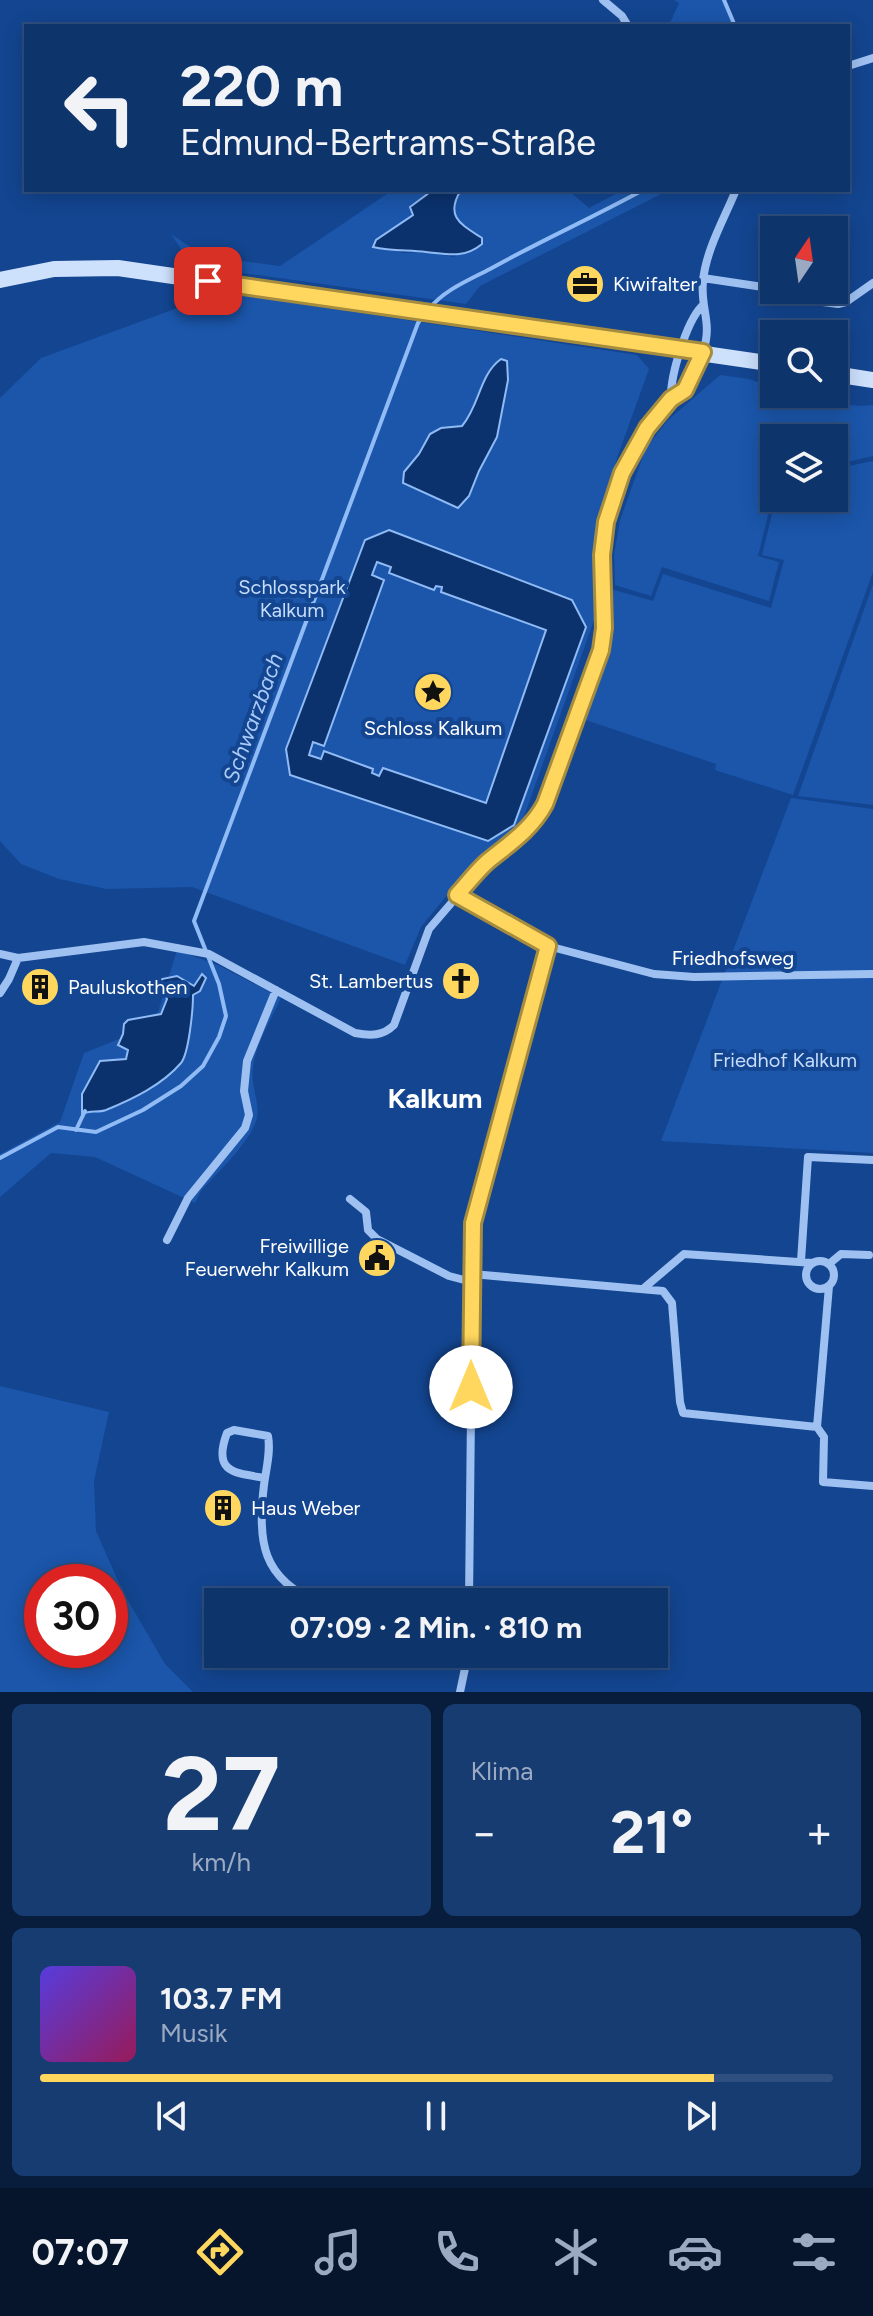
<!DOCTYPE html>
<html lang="de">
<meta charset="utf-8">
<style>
body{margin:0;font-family:Figtree,sans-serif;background:#173c72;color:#f1f3f6;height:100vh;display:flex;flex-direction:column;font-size:30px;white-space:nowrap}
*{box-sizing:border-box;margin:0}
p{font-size:26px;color:#9baac2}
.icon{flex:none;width:44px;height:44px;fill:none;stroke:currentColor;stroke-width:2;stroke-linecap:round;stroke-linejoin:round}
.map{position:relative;height:1692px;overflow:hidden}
.drawer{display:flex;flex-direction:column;gap:12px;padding:12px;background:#081d3b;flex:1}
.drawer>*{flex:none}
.top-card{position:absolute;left:24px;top:24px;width:826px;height:168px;border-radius:0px;box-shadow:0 4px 20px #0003,0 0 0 2px #2e4f7f;background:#0e346c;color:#f1f3f6;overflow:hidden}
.needle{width:52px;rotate:13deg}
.controls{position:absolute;left:760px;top:216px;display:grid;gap:16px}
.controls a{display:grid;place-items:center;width:88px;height:88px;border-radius:0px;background:#0e346c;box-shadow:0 4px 20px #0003,0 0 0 2px #2e4f7f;font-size:40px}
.speed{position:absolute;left:24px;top:1564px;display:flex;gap:16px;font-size:40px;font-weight:700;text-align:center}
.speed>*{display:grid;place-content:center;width:104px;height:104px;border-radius:50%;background:#0e346c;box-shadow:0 4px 20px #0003,0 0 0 2px #2e4f7f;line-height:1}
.speed .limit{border:12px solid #d22;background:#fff;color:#111}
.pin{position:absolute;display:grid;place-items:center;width:68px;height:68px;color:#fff;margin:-34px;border-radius:16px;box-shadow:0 4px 12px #0006}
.me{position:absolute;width:88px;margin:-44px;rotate:0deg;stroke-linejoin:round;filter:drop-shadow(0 0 6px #0008)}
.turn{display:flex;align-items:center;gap:28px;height:168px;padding:0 24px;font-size:36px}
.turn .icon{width:104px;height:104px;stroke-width:2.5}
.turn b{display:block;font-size:56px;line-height:68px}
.big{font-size:60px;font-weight:700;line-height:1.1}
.drawer .widget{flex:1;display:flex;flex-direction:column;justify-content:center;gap:12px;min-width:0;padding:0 28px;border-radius:12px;background:#173c72}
.drawer .dial{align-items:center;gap:0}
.dial b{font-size:104px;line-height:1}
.song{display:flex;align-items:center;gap:24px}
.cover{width:96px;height:96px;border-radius:12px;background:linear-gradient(135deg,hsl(250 70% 55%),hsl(330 70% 35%))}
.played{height:8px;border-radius:4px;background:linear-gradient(90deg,#ffd75f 85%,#2e4f7f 85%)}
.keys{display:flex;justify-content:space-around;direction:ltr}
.heat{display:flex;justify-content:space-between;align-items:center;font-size:44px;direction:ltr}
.drawer .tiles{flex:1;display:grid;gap:12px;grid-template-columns:1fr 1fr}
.widget:last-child{grid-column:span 2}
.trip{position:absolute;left:204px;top:1588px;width:464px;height:80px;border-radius:0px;background:#0e346c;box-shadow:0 4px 20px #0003,0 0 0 2px #2e4f7f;font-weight:700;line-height:80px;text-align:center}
.tab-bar{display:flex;height:128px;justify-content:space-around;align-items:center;background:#06152b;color:#9baac2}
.tab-bar .icon{width:56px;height:56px}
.tab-bar .active{color:#ffd75f}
.tab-bar b{font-size:36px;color:#f1f3f6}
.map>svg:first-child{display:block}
</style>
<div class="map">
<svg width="873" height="1692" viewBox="0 0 873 1692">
<rect width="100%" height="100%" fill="#134590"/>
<path fill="#1b56ab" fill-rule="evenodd" d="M674,0H723L733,26H675L670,23L679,3Z
M393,190H433L410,206L413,214L376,240L403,253L428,252L454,257L479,235C458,225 447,214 461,190H568L589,208L623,190H669L480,286L466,304L192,266L171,234L204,256L280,266Z
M221,292L637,355L649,369L617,458L595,558L597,612L522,822L452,889L421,927L405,965L192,887L106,889L59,879L21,864L0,841V398L41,358Z
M720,375L749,379L774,388V394C808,394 838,409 873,405V456L834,465V438H774V490L758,556L779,562L769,601L662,567L651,596L615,585L614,555L620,520L646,448L668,420Z
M873,461V572L793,795L715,770L716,764L586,720L612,642L611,589L653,601L663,574L771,608L784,560L762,555L776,498H834V469Z
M873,584V805L798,796Z
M791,798L873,809V1153L661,1141Z
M177,950L220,966L281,998C271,1020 256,1044 253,1067C250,1084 260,1102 257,1117C253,1140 217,1173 201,1191L195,1203L95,1157L51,1153L0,1197V1154L60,1122L84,1053L154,1025Z
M0,1386L109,1412L94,1481L96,1531L123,1592L165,1664L193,1692H0ZM42,1582H110V1650H42Z"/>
<path fill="#0b326d" stroke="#90bbf5" stroke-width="2" fill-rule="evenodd" d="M433,190H461C444,217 462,225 482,238V244C464,259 447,254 426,252C407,250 391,251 373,247L376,240L413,215L410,207Z
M501,359L507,361L508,380L497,437L479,471L469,496L458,508L403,483L404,472L419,454L430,434L441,428L462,426C480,405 479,375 501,359Z
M389,530L572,600L586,627L514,825L488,841L290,775L286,749L365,540ZM377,562L391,567L389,573L434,590L436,586L442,587L441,592L546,630L486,803L383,768L379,776L372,773L373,769L324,751L321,759L309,755L313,742L324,746L384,580L372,575Z
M202,974L206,978L200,991L193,995C193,1009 189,1053 181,1063C162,1085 133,1099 106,1110C98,1113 90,1110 82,1114V1094L100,1061L126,1059L128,1050L118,1045L123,1034L124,1024L128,1020L161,1014L167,999L160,987L162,979L177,976L194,986Z"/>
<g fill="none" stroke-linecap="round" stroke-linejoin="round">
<path stroke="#90bbf5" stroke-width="4" d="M724,0L735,26
M429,309C444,290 469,280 490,269C540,241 592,218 643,190
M76,1130L85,1111
M0,1158L58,1127L96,1132L143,1110L181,1086L203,1066L219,1037L226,1016L219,984L194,921L418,323L423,316"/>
<path stroke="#9ec1f2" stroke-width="8" d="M603,0L622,16L628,26
M848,66L873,58
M703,278L763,287L785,297L838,304L846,302L873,283
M671,399C670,377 686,322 702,306
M457,895L548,946L654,974L694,977L873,974
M0,954L18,958L144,942L209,954L355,1033C371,1036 383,1036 394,1025L429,929L484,865L536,820L545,804L601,650C605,619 601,589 602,559C603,522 616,481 634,449C643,432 656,413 670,400C675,396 681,396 685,390C693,379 699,364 703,352C713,322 700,309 703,281C706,250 724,219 736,190
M0,993L9,979L18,958
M350,1199L366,1212L368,1230L377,1239L449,1276L472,1282
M167,1240L188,1198L245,1128L249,1115L244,1091L247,1061L276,990
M801,1261L808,1157L873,1160
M806 1275a14 14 0 1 1 28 0a14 14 0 1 1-28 0Z
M829,1264L841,1254L869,1255
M472,1274L663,1291L672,1303L680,1402L683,1413L817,1427
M829,1286L817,1427L824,1437L823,1482L873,1486
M644,1288L684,1254L813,1263
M265,1478C235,1473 212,1473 227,1433L234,1430L268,1436C271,1452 266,1469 264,1485C257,1541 262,1579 318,1602
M469,1600L622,1598
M469,1602L473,1223L548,946
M460,1692L468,1654"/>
<path stroke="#cde0fc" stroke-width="16" d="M0,280L54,269L118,268L774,364
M834,374L873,380"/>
</g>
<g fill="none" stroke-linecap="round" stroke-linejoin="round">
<defs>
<path id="route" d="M208,281L703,352L685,390L671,399L647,428L622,473L606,522L602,555L604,628L601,650L545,804C531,830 509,844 487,862C476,872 467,884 457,895L548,946L473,1223L471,1387"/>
</defs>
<use href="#route" stroke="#a68c3e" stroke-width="20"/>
<use href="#route" stroke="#ffd75f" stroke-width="14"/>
</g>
<defs>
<symbol id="office-disc" viewBox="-11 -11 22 22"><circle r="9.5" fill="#ffd75f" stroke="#134590"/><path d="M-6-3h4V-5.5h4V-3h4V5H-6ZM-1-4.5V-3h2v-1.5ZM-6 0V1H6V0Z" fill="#111"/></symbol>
<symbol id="sight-disc" viewBox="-11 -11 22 22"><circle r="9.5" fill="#ffd75f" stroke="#134590"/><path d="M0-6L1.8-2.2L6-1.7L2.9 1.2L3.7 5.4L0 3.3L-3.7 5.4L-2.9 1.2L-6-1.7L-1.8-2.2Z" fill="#111"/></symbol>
<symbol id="church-disc" viewBox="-11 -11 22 22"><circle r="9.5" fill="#ffd75f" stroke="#134590"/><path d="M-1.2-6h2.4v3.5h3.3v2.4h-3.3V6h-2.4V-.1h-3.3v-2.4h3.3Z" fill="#111"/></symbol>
<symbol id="building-disc" viewBox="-11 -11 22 22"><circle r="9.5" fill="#ffd75f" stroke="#134590"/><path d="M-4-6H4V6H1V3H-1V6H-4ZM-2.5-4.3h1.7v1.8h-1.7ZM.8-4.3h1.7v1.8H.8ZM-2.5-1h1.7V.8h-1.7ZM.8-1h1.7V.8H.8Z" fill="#111"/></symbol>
<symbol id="civic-disc" viewBox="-11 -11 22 22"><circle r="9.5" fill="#ffd75f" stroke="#134590"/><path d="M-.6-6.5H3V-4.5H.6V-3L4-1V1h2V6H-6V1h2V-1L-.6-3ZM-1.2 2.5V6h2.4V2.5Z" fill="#111"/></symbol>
</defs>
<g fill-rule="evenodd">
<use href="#office-disc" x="563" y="262" width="44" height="44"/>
<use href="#sight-disc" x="411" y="670" width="44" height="44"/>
<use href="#church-disc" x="439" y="959" width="44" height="44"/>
<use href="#building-disc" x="18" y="965" width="44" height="44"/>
<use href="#civic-disc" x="355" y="1236" width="44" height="44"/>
<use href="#building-disc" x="201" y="1486" width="44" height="44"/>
</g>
<g text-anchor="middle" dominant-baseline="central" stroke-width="8" stroke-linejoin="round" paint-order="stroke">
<g font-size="20" fill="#fff" stroke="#134590" text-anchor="start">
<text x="613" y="284">Kiwifalter</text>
<text x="433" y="728" text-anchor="middle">Schloss Kalkum</text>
<text x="433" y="981" text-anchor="end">St. Lambertus</text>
<text x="68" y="987">Pauluskothen</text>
<text x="349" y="1246" text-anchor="end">Freiwillige<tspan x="349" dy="23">Feuerwehr Kalkum</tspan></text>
<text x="251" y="1508">Haus Weber</text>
</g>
<g font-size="20" fill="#c6ddfc" stroke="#134590">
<text x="292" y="587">Schlosspark<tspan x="292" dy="23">Kalkum</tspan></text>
<text x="785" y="1060">Friedhof Kalkum</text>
</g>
<g font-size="20" fill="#fff" stroke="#134590">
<text x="733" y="958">Friedhofsweg</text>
</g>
<g font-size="22" font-style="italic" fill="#aacbf9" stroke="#134590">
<text transform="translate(253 718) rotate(-70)">Schwarzbach</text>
</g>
<g font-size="28" font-weight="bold" fill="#fff" stroke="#134590">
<text x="435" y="1098">Kalkum</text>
</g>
</g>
</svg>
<div class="controls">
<a><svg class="needle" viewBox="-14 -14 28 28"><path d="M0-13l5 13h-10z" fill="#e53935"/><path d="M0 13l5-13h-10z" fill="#9baac2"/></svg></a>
<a><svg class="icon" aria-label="search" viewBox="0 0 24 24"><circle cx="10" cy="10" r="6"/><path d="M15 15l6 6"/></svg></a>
<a><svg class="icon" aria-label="layers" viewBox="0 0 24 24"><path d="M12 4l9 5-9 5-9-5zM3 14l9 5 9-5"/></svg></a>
</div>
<div class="speed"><div class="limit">30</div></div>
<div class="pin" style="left:208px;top:281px;background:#d93025"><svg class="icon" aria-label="arrive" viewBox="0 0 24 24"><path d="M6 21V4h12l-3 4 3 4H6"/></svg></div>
<svg class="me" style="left:471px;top:1387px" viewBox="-20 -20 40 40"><circle r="19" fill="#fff"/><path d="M0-13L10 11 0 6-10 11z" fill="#ffd75f"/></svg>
<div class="trip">07:09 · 2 Min. · 810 m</div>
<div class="top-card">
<div class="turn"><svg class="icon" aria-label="left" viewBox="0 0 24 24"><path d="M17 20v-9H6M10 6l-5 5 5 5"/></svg><div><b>220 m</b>Edmund-Bertrams-Straße</div></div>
</div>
</div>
<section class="drawer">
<div class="tiles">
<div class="widget dial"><b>27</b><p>km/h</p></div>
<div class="widget"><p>Klima</p>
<div class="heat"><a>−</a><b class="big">21°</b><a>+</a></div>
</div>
<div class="widget">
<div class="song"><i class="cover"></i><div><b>103.7 FM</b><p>Musik</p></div></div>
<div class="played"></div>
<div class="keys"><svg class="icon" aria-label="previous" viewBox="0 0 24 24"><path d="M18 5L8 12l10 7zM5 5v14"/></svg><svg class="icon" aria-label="pause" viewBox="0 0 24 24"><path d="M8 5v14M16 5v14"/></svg><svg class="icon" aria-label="next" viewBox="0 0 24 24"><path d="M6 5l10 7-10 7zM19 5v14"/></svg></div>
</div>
</div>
</section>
<nav class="tab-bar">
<b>07:07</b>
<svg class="icon active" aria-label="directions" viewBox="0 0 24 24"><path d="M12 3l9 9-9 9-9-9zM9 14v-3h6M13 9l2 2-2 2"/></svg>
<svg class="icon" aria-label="music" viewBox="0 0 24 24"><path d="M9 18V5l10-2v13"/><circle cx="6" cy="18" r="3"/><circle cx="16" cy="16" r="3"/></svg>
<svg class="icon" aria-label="phone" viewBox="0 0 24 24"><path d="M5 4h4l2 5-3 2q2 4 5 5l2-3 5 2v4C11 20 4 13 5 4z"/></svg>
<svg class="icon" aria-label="climate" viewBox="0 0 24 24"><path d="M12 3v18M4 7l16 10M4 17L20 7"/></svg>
<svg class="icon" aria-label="car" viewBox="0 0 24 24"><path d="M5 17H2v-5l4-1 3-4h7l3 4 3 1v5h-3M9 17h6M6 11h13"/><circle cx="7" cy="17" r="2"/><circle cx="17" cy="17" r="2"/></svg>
<svg class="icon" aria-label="filters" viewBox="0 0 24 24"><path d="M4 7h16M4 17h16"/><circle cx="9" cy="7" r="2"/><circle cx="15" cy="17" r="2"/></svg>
</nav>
